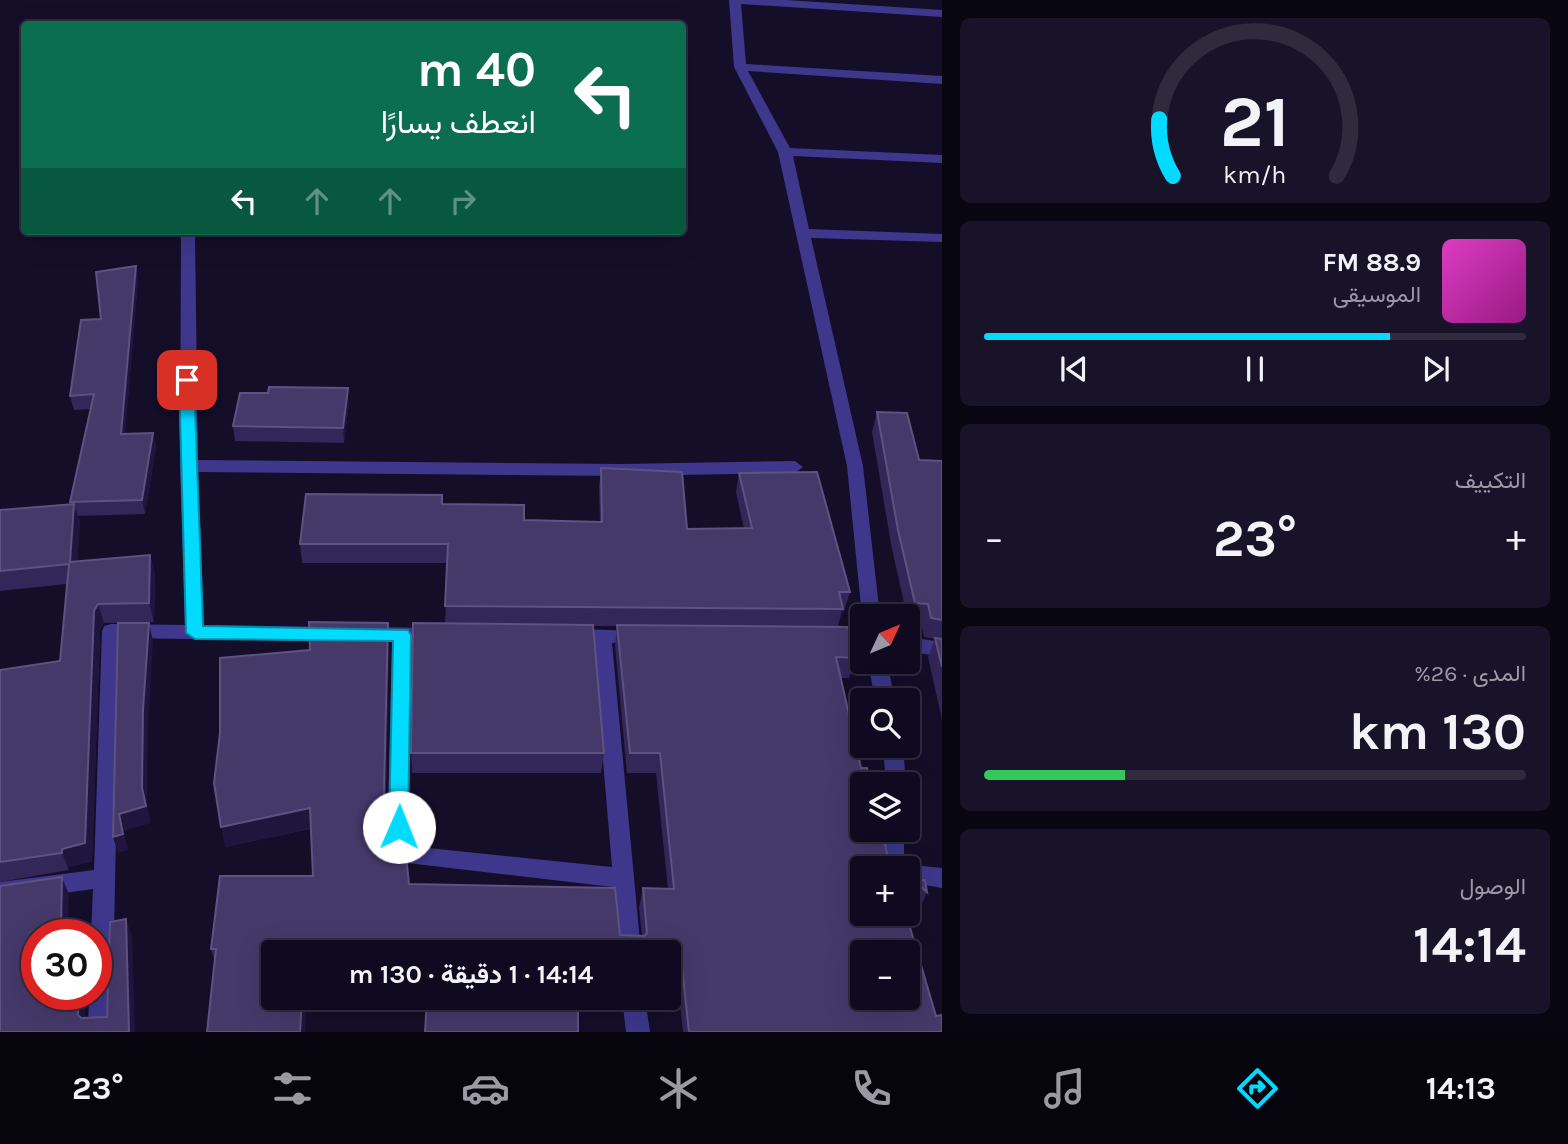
<!DOCTYPE html>
<html lang="ar">
<meta charset="utf-8">
<style>
body{margin:0;font-family:Karla,Vazirmatn,sans-serif;background:#181328;color:#f1f3f6;direction:rtl;height:100vh;display:flex;flex-direction:column;font-size:26px;white-space:nowrap}
*{box-sizing:border-box;margin:0}
p{font-size:23px;color:#9b9aa4}
.icon{flex:none;width:38px;height:38px;fill:none;stroke:currentColor;stroke-width:2;stroke-linecap:round;stroke-linejoin:round}
.map{position:relative;flex:1;overflow:hidden;direction:ltr}
.side{display:flex;flex-direction:column;gap:18px;padding:18px;background:#080611;width:626px}
.side>*{flex:none}
.guide{position:absolute;left:21px;top:21px;width:665px;height:214px;border-radius:7px;box-shadow:0 7px 28px #0002,0 0 0 2px #2f2b3d;direction:rtl;background:#0b6e4f;color:#fff;overflow:hidden}
.needle{width:46px;rotate:46deg}
.tools{position:absolute;left:850px;top:604px;display:grid;gap:14px}
.tools a{display:grid;place-items:center;width:70px;height:70px;border-radius:7px;background:#0f0a1f;box-shadow:0 7px 28px #0002,0 0 0 2px #2f2b3d;font-size:35px}
.speed{position:absolute;left:21px;top:919px;display:flex;gap:14px;font-size:35px;font-weight:700;text-align:center}
.speed>*{display:grid;place-content:center;width:91px;height:91px;border-radius:50%;background:#0f0a1f;box-shadow:0 7px 28px #0002,0 0 0 2px #2f2b3d;line-height:1}
.speed .limit{border:10px solid #d22;background:#fff;color:#111}
.pin{position:absolute;display:grid;place-items:center;width:60px;height:60px;color:#fff;margin:-30px;border-radius:14px;box-shadow:0 4px 10px #0006}
.me{position:absolute;width:77px;margin:-38px;rotate:1deg;stroke-linejoin:round;filter:drop-shadow(0 0 5px #0008)}
.turn{display:flex;align-items:center;gap:24px;height:147px;padding:0 35px;font-size:32px}
.turn .icon{width:91px;height:91px;stroke-width:2.5}
.turn b{display:block;font-size:49px;line-height:60px}
.lanes{display:flex;align-items:center;height:66px;padding:0 35px;background:#0003;justify-content:center;gap:35px;direction:ltr}
.lanes .off{opacity:.35}
.big{font-size:52px;font-weight:700;line-height:1.1}
.side .widget{flex:1;display:flex;flex-direction:column;justify-content:center;gap:10px;min-width:0;padding:0 24px;border-radius:10px;background:#181328}
.side .dial{align-items:center;gap:0}
.dial svg{height:182px;overflow:visible;fill:none;stroke:#2f2b3d;stroke-width:7;stroke-linecap:round;text-anchor:middle}
.dial text{fill:#f1f3f6;stroke:none}
.song{display:flex;align-items:center;gap:21px}
.cover{width:84px;height:84px;border-radius:10px;background:linear-gradient(135deg,hsl(310 70% 55%),hsl(310 70% 35%))}
.played{height:7px;border-radius:4px;background:linear-gradient(90deg,#03daff 75%,#2f2b3d 75%)}
.keys{display:flex;justify-content:space-around;direction:ltr}
.heat{display:flex;justify-content:space-between;align-items:center;font-size:38px;direction:ltr}
.charge{height:10px;border-radius:5px;background:linear-gradient(90deg,#34c759 26%,#2f2b3d 0)}
.trip{position:absolute;left:261px;top:940px;width:420px;height:70px;border-radius:7px;background:#0f0a1f;box-shadow:0 7px 28px #0002,0 0 0 2px #2f2b3d;font-weight:700;line-height:70px;text-align:center;direction:rtl}
.menu{display:flex;height:112px;justify-content:space-around;align-items:center;background:#06040c;color:#9b9aa4}
.menu .icon{width:49px;height:49px}
.menu .active{color:#03daff}
.menu b{font-size:32px;color:#f1f3f6}
main{display:flex;flex:1;min-height:0}
.map>svg:first-child{display:block}
</style>
<main>
<section class="side">
<div class="widget dial"><svg viewBox="0 0 100 80">
<path d="M14 69A42 42 0 1 1 86 69"/>
<path d="M14 69A42 42 0 0 1 8 44" stroke="#03daff"/>
<text x="50" y="56" font-size="32" font-weight="700">21</text>
<text x="50" y="72" font-size="11">km/h</text>
</svg></div>
<div class="widget">
<div class="song"><i class="cover"></i><div><b>88.9 FM</b><p>الموسيقى</p></div></div>
<div class="played"></div>
<div class="keys"><svg class="icon" aria-label="previous" viewBox="0 0 24 24"><path d="M18 5L8 12l10 7zM5 5v14"/></svg><svg class="icon" aria-label="pause" viewBox="0 0 24 24"><path d="M8 5v14M16 5v14"/></svg><svg class="icon" aria-label="next" viewBox="0 0 24 24"><path d="M6 5l10 7-10 7zM19 5v14"/></svg></div>
</div>
<div class="widget"><p>التكييف</p>
<div class="heat"><a>−</a><b class="big">23°</b><a>+</a></div>
</div>
<div class="widget"><p>المدى · 26%</p><b class="big">130 km</b><div class="charge"></div></div>
<div class="widget"><p>الوصول</p><b class="big">14:14</b></div>
</section>
<div class="map">
<svg width="942" height="1032" viewBox="0 0 942 1032">
<rect width="100%" height="100%" fill="#140e29"/>
<g fill="none" stroke-linecap="round" stroke-linejoin="round">
<path fill="#3e378b" fill-rule="evenodd" d="M729,0H786L942,10V17L741,4L746,64L942,76V84L748,71L790,148L942,155V163L793,156L809,229L942,234V242L811,238L863,466L880,616H862L847,466L778,152L734,67Z
M188,232L195,236L198,460L622,464L795,461L803,467L795,473L622,476L198,472L204,625L331,627L338,629L340,634L338,639L331,641L120,638L112,1032H88L89,994H96V934H91L93,889L0,902V882L94,870L102,631L104,626L111,624L185,625L180,466L181,236Z
M366,627L436,628L443,630L445,635L443,640L411,642L409,846L612,867L593,643L565,641L563,636L565,631L572,629L646,631L648,636L646,641L612,643L641,952H619L613,887L390,861L387,854L392,642L359,639L357,634L359,629Z
M828,631H863V645L821,643L819,638L821,633Z
M908,637L942,642V657L908,651Z
M868,662H887L895,700H875Z
M883,746H903L906,784H886Z
M883,830H904V864L942,868V888L908,882V868H882Z
M622,998H645L650,1032H626Z"/>
</g>
<path fill="#332658" d="M136,266L138,280L125,433H153L156,447L145,514L78,516L80,523L77,561L150,555L155,575L154,622L104,623L100,630L92,861L69,867V870L0,882V670L60,661L67,584L0,591V510L71,504L70,502L91,409L74,410L70,396L101,319Z
M268,393L349,402L344,443L235,441L233,426Z
M877,412L919,460L942,461V720L928,657L935,639L924,637L921,623L908,622V616H907L892,549L872,432Z
M601,468L687,529H744L736,492L739,473L850,592L844,611H842L838,626L856,658L849,678H841L863,868L936,1016L942,1032H683L678,985H668V952H273L215,963L211,949L313,876L310,829L225,847L389,644L385,838L409,884L620,935L642,936L639,908L643,888L668,889L656,773H627L615,646L617,626H593L604,753L601,773H412L411,753L445,624L447,563H302L300,544L442,504L524,520L600,522L599,488Z
M908,880H925L927,892L919,911L909,903L908,905Z"/>
<path fill="#1f153d" d="M136,266L138,280L124,448L121,434Z
M348,388L349,402L344,443L343,428Z
M153,433L156,447L145,514L142,500Z
M74,504L80,523L76,581L70,562Z
M150,555L155,575L154,622L149,603Z
M98,604L104,623L100,630L92,861L69,867V870L62,853L94,611Z
M149,623L153,641L148,727L147,805L151,823L124,831L128,850L118,853L113,837L119,814L142,788L143,710Z
M388,623L389,644L384,854L383,834Z
M310,808L312,828L225,847L221,827Z
M62,877L69,895L68,934L61,930Z
M126,919L132,936L135,1032H129Z
M79,994H86L85,1032L78,1015Z
M302,998H307L305,1032H300Z"/>
<path fill="#45396a" stroke="#5d5281" stroke-width="2" fill-rule="evenodd" d="M136,266L121,434L153,433L142,500L70,502L94,394L70,396L81,320L101,319L96,272Z
M269,387L348,388L343,428L233,426L240,393H268Z
M877,412L907,413L919,460L942,461V620L931,618L928,604L915,603L898,530Z
M601,468L682,472L687,529L752,528L739,473L817,472L850,592H839L843,609L445,606L448,544H300L306,494L442,495V504L524,505V520L602,522Z
M74,504L70,562L150,555L149,603L98,604L94,611L85,843L62,849V853L0,862V670L60,661L69,564L0,571V510Z
M309,622L388,623L383,834L388,844L405,846L409,884L615,888L620,935L644,936L647,933L643,888L674,889L660,753H630L617,625L848,627L856,658L836,657L861,768H867L871,784H863V830H882L890,868H863V914H906L936,1016L942,1015V1032H689L682,967H668V952H273V998H302L300,1032H207L216,949H211L220,876H313L310,808L221,827L214,783L220,733V658L310,650ZM863,952H908V998H863Z
M118,623H149L143,710L142,788L146,806L119,814L123,834L113,837Z
M413,623L593,625L604,753H411Z
M935,638L942,639V667Z
M62,877L61,930L86,926V934H37V994H79L78,1015L81,1018L107,1017L110,922L126,919L129,1032H0V886Z
M908,880H925L927,892L917,883L914,892H908Z
M427,998H578V1032H425Z"/>
<path fill="#03daff" stroke="#028ea6" stroke-width="2" d="M187,375L194,380L203,626L408,630L411,635L408,827L406,833L399,835L392,833L389,827L393,641L195,639L186,633L179,380Z"/>
</svg>
<div class="tools">
<a><svg class="needle" viewBox="-14 -14 28 28"><path d="M0-13l5 13h-10z" fill="#e53935"/><path d="M0 13l5-13h-10z" fill="#9b9aa4"/></svg></a>
<a><svg class="icon" aria-label="search" viewBox="0 0 24 24"><circle cx="10" cy="10" r="6"/><path d="M15 15l6 6"/></svg></a>
<a><svg class="icon" aria-label="layers" viewBox="0 0 24 24"><path d="M12 4l9 5-9 5-9-5zM3 14l9 5 9-5"/></svg></a>
<a>+</a>
<a>−</a>
</div>
<div class="speed"><div class="limit">30</div></div>
<div class="pin" style="left:187px;top:380px;background:#d93025"><svg class="icon" aria-label="arrive" viewBox="0 0 24 24"><path d="M6 21V4h12l-3 4 3 4H6"/></svg></div>
<svg class="me" style="left:399px;top:827px" viewBox="-20 -20 40 40"><circle r="19" fill="#fff"/><path d="M0-13L10 11 0 6-10 11z" fill="#03daff"/></svg>
<div class="trip">14:14 · 1 دقيقة · 130 m</div>
<div class="guide">
<div class="turn"><svg class="icon" aria-label="left" viewBox="0 0 24 24"><path d="M17 20v-9H6M10 6l-5 5 5 5"/></svg><div><b>40 m</b>انعطف يسارًا</div></div>
<div class="lanes"><svg class="icon" aria-label="left" viewBox="0 0 24 24"><path d="M17 20v-9H6M10 6l-5 5 5 5"/></svg><svg class="icon off" aria-label="ahead" viewBox="0 0 24 24"><path d="M12 20V5M6 11l6-6 6 6"/></svg><svg class="icon off" aria-label="ahead" viewBox="0 0 24 24"><path d="M12 20V5M6 11l6-6 6 6"/></svg><svg class="icon off" aria-label="right" viewBox="0 0 24 24"><path d="M7 20v-9h11M14 6l5 5-5 5"/></svg></div>
</div>
</div>
</main>
<nav class="menu">
<b>14:13</b>
<svg class="icon active" aria-label="directions" viewBox="0 0 24 24"><path d="M12 3l9 9-9 9-9-9zM9 14v-3h6M13 9l2 2-2 2"/></svg>
<svg class="icon" aria-label="music" viewBox="0 0 24 24"><path d="M9 18V5l10-2v13"/><circle cx="6" cy="18" r="3"/><circle cx="16" cy="16" r="3"/></svg>
<svg class="icon" aria-label="phone" viewBox="0 0 24 24"><path d="M5 4h4l2 5-3 2q2 4 5 5l2-3 5 2v4C11 20 4 13 5 4z"/></svg>
<svg class="icon" aria-label="climate" viewBox="0 0 24 24"><path d="M12 3v18M4 7l16 10M4 17L20 7"/></svg>
<svg class="icon" aria-label="car" viewBox="0 0 24 24"><path d="M5 17H2v-5l4-1 3-4h7l3 4 3 1v5h-3M9 17h6M6 11h13"/><circle cx="7" cy="17" r="2"/><circle cx="17" cy="17" r="2"/></svg>
<svg class="icon" aria-label="filters" viewBox="0 0 24 24"><path d="M4 7h16M4 17h16"/><circle cx="9" cy="7" r="2"/><circle cx="15" cy="17" r="2"/></svg>
<b>23°</b>
</nav>
